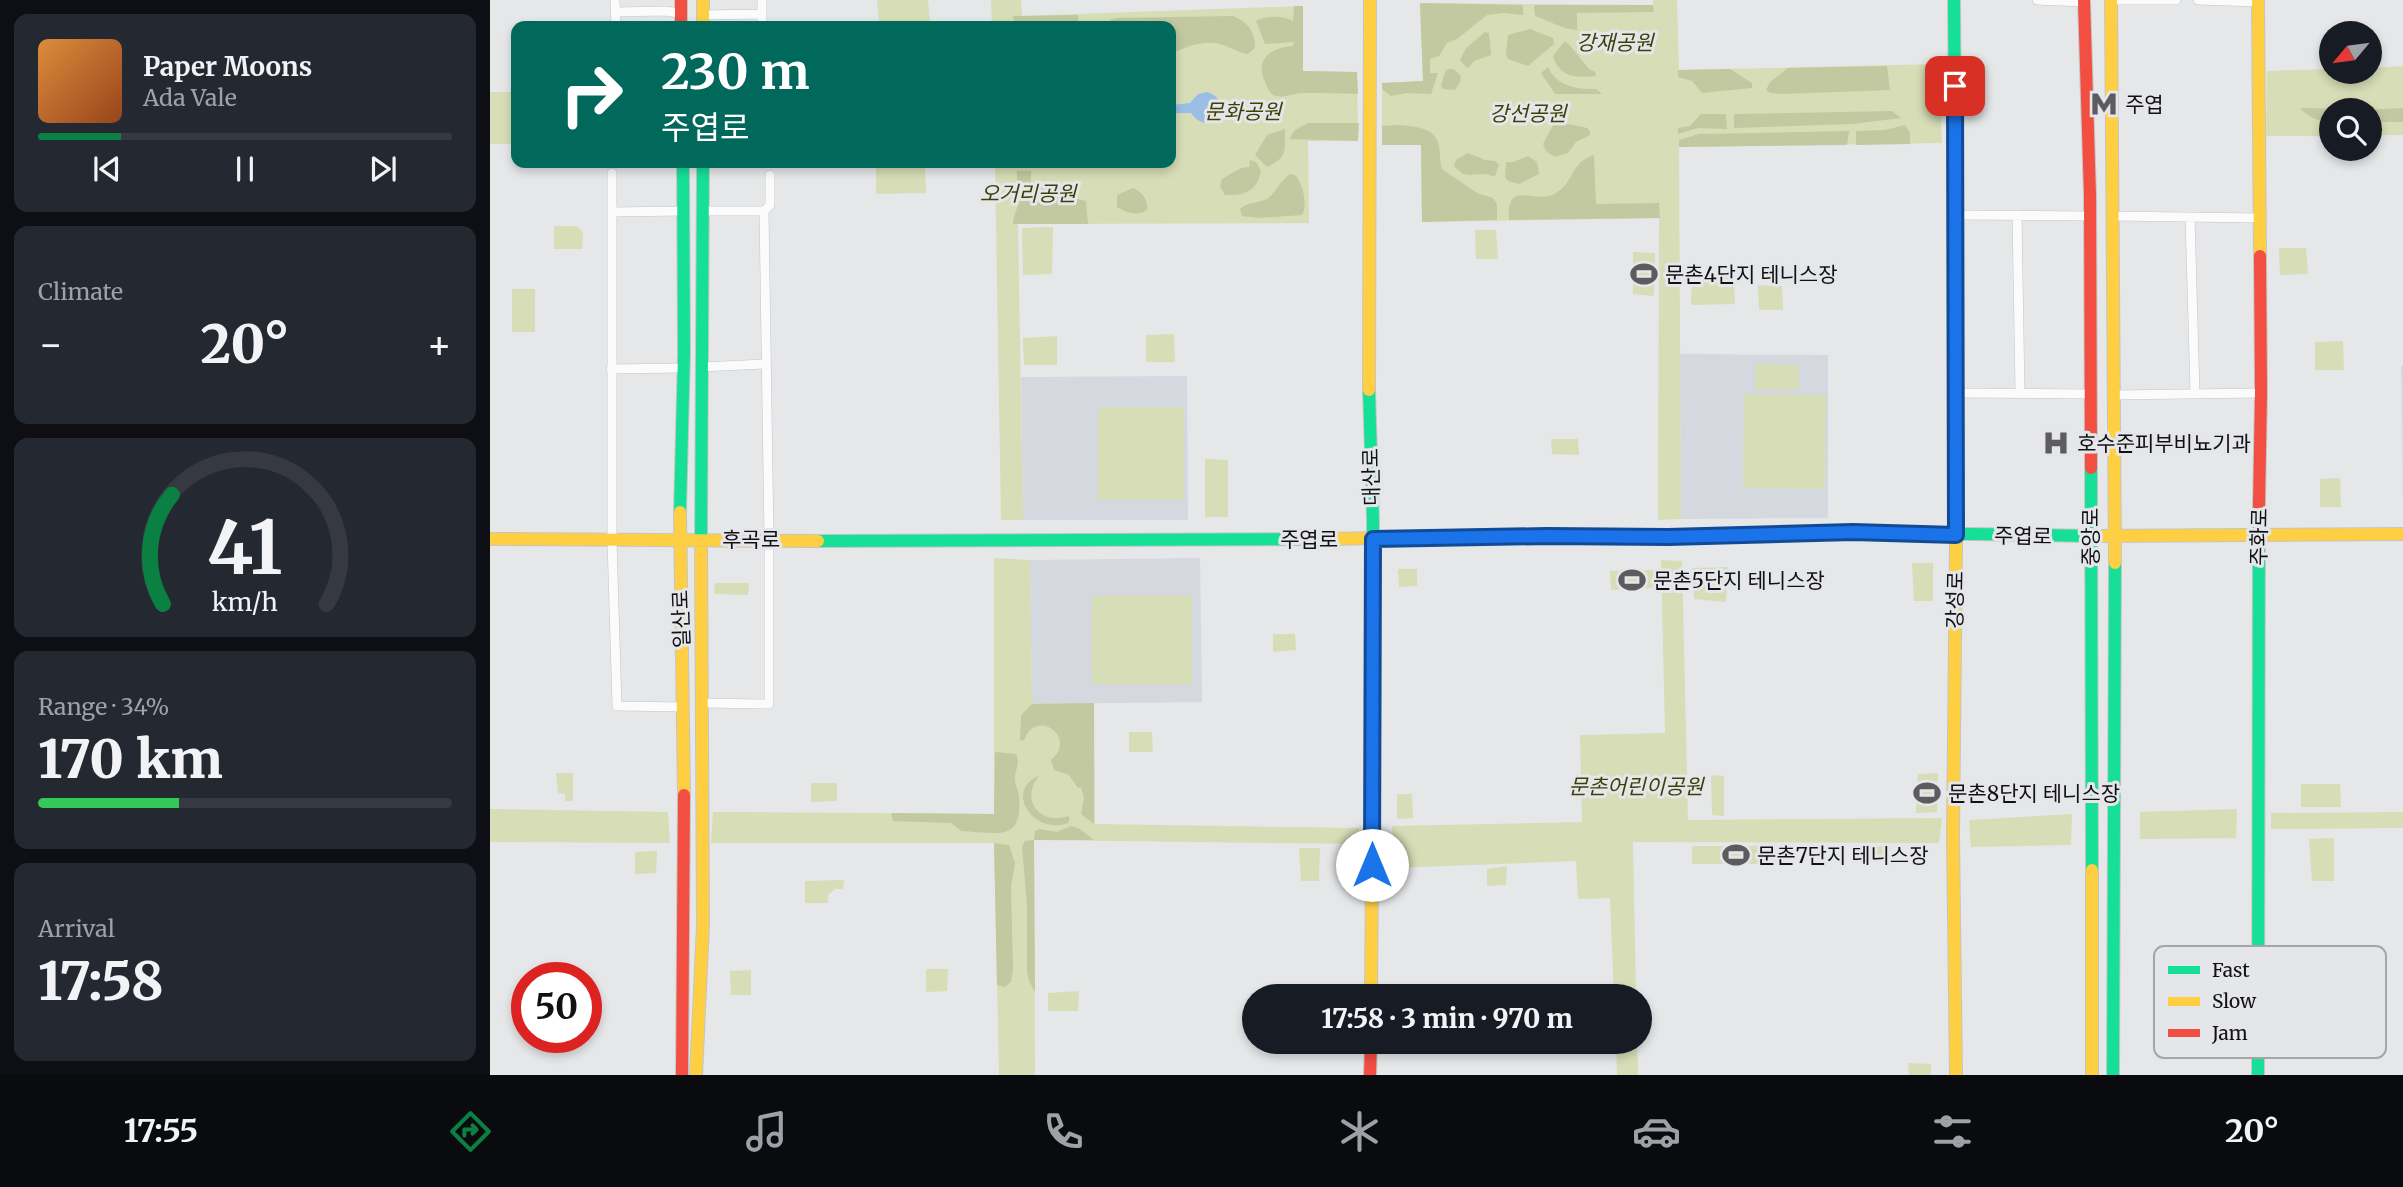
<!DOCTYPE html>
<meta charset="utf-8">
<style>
body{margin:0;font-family:Merriweather,"Noto Sans KR",serif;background:#242831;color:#f1f3f6;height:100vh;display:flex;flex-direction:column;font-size:26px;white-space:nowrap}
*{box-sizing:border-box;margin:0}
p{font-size:23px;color:#9ea1a6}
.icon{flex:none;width:38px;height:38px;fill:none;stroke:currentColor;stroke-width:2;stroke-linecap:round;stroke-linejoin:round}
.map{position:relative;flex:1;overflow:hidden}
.drawer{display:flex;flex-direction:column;gap:14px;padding:14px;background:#0d0f14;width:490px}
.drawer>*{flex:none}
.guide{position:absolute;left:21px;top:21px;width:665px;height:147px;border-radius:14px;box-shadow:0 4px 10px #0003;background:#00695c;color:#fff;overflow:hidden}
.needle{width:46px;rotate:241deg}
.fabs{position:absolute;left:1829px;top:21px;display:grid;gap:14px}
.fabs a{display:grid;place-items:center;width:63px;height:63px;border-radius:50%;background:#171b24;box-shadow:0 4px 10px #0003;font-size:35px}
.speed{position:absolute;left:21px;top:962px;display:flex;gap:14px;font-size:35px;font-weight:700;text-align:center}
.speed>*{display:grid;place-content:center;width:91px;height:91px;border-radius:50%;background:#171b24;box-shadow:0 4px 10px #0003;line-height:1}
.speed .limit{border:10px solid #d22;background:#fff;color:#111}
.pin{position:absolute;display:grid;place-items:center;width:60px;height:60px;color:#fff;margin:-30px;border-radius:14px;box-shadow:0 4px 10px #0006}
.me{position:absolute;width:77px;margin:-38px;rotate:0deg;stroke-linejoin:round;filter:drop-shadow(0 0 5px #0008)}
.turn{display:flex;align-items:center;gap:24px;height:147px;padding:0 35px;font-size:32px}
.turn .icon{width:91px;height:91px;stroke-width:2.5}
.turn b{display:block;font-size:49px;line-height:60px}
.big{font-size:52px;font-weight:800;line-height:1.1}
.drawer .tile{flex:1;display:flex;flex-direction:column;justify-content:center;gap:10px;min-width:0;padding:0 24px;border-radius:14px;background:#242831}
.drawer .dial{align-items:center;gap:0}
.dial svg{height:182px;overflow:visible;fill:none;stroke:#363941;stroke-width:7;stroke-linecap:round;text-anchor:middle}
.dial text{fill:#f1f3f6;stroke:none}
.song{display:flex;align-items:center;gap:21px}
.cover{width:84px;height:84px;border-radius:10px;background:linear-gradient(135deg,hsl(30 70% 55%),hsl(20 70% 35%))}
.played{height:7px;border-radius:4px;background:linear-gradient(90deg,#0b8043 20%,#363941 20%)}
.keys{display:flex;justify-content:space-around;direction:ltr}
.heat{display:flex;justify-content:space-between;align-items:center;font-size:38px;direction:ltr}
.charge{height:10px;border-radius:5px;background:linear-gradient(90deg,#34c759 34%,#363941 0)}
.trip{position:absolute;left:752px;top:984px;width:410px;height:70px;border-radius:35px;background:#171b24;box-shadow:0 4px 10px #0003;font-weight:800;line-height:70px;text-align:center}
.tabs{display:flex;height:112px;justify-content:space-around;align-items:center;background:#090b0e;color:#9ea1a6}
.tabs .icon{width:49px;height:49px}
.tabs .selected{color:#0b8043}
.tabs b{font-size:32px;color:#f1f3f6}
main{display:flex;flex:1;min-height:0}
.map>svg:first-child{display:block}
</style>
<main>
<section class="drawer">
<div class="tile">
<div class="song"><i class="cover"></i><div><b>Paper Moons</b><p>Ada Vale</p></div></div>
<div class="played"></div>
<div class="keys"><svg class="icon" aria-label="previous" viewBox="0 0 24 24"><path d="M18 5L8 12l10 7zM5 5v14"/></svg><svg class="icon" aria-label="pause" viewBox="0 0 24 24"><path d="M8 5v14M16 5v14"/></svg><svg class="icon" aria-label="next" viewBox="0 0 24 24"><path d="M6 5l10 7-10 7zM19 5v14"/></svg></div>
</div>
<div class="tile"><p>Climate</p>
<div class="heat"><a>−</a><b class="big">20°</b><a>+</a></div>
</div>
<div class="tile dial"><svg viewBox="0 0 100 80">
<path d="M14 69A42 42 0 1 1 86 69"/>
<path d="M14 69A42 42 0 0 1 18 21" stroke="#0b8043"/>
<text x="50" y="56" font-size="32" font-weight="700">41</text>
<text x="50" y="72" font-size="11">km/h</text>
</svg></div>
<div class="tile"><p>Range · 34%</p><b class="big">170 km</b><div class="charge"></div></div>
<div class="tile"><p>Arrival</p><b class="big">17:58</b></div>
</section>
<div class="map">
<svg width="1913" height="1075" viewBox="0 0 1913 1075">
<rect width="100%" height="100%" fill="#e6e7e9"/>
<path fill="#d6d8df" d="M1190,354L1338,355V518L1191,519Z
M1911,366H1913L1912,512Z
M697,376L698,520H533L531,377Z
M710,558L712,702L542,704L540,560Z"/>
<path fill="#d7ddb6" d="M387,0H438L440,23L389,22Z
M501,0H531L532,16L813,6V71L867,72L868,141H818L819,223L528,224L533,520H511L505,163H681V26H502Z
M1163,0H1187L1189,70L1449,64L1452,143L1189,147L1191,519L1168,520L1169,218L932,222L931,145H892V83L933,81L930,3L1163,5Z
M1913,66V135H1880V110H1841V136H1776L1777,71L1841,69V72H1880V68Z
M0,92H26V144H0Z
M386,163H435L436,193L386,194Z
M64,226H87L93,233L92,249H64Z
M563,227L562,274L533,275L532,228Z
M985,230H1006L1008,259H986Z
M1789,248H1816L1818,274L1790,275Z
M1143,252L1165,253L1164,296L1143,294Z
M1202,277H1240L1244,282L1245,304L1201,305Z
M1268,285L1292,286L1293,310H1269Z
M22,289H45V332H22Z
M684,334L685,362H656V335Z
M567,336V365H534L533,338Z
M1853,341L1854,370H1825V342Z
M1266,364L1309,365V390L1265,389Z
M1254,394L1336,395L1335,489L1253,488Z
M608,407H694V500H608Z
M1061,439H1088L1089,455L1062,454Z
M715,459L738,460V517H715Z
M1850,478L1851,507H1830V479Z
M504,558L540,560L542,703H604L605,824L869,828L868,844L544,840L545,1075H509L504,843H221L223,812L504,814Z
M1171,560L1192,561L1198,820L1452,818L1449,843L1143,842L1146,996H1124L1120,898L1088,899L1086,861L903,868L902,826L1092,822L1090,735L1175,733Z
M1422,563H1443V601H1424Z
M1238,567L1236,602L1204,599L1202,568Z
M908,569H927V586L909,587Z
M1163,570L1164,588L1121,590L1120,571Z
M225,583H259L258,595L224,594Z
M602,596H702V684H602Z
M783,634H805L806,650L783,652Z
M639,732H662L663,752H639Z
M66,773H83V801H75V794L68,793Z
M1448,773L1447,812L1426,813L1428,774Z
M1221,775L1234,776V816L1222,815Z
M321,783H347V801L321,802Z
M1811,784H1850L1851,807H1811Z
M907,794H922L923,818L907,819Z
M0,809L178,812L180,843L0,842Z
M1747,809L1746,838L1650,839V812Z
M1913,812V828L1781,829V813Z
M1582,814L1581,845L1481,847L1479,820Z
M1844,838V881H1822L1819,839Z
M1202,846H1289L1290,864H1202Z
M1401,846L1400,861L1363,862V847Z
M809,848H830L829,881H811Z
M167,851L166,873L145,874V852Z
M1017,866L1016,885L997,886V869Z
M354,880L353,889H345L338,895V903H315V881Z
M436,969H458L457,991L436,992Z
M261,970V995H241L240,971Z
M589,991L588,1011H558V993Z
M772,1041H798L797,1052L772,1051Z
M1126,1041H1147L1148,1075H1127Z
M1418,1063L1441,1064V1075H1419Z"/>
<path fill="#c2c8a0" d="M930,3L1033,5V15L1013,13L997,15L967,39L957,43L949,56L940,59V73H948L941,94L917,93L901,96L892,89V83L933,81Z
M1044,5H1163L1164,12L1087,13V30C1075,30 1057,20 1045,16Z
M804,6H813V71L867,72L868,94C849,93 831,93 813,93C804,93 796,98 786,96C780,94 778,90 776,84C764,60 779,48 803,46L804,42L775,44L766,21C774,15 794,16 803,21Z
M588,15V25C568,22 545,31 525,23L523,16Z
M742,16C757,20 766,33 765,48L758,54C750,53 744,49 736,46C715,38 700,46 681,53V26H616L620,20L628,18Z
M1040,29L1063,38L1064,44L1038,66L1018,59L1016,53L1018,35Z
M995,32L999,33L1001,55L984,61L978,68L976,67L970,60L976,48Z
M1074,42L1078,43L1099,69L1105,72L1106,76C1086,78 1070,78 1063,56Z
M1397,66L1400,90L1292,94L1280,93L1276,90L1280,82L1298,68Z
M1058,67C1067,87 1087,89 1106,89L1112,94H1065L1051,73Z
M958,69H964L971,76L970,82L965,90L953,89L951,86L955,72Z
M1240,69L1262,83V88L1212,93L1202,81L1188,77V70Z
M1810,108L1862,109V110H1841V122C1828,121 1819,118 1810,108Z
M1913,108V122H1880V110H1874Z
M1402,111L1411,118L1362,124L1244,128V114Z
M1211,114H1236L1237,129L1208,128L1188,134V128L1200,126Z
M818,123H869L868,141L799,139L805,130Z
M1079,124L1097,128L1100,131V135L1086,142L1078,153L1065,157L1056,151L1053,144L1063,125Z
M906,125C919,126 941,126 947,140C951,148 949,160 952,169L987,193L1003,198L1007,204V220L932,222L931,145H892V126Z
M1415,125L1420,133V144L1366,145V131L1395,130Z
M795,129C794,151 799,156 777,167L765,155L777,135Z
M1359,131L1357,145L1189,147V140L1209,134Z
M978,153L995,160L1005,161L1009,165L1005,176C1001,176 997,174 993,174C978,174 976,179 964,166L966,160Z
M1104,155L1106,204L1169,203L1170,218L1019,220C1016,177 1046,206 1066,193C1085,182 1079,163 1104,155Z
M1038,156L1047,162L1049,174L1029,184L1018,181L1015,177L1016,162H1023Z
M760,160L766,162L771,171C767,191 755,196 735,195L730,186L732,179L751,168L759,167Z
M527,171H541V185H527Z
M800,174L805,175C813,184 818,204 812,215L769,218L752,216L750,209C759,201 767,204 777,199C783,196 790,181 800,174Z
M549,187L576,188L583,198L596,201L598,224H523C523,218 531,194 536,191C538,190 546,191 549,191Z
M643,188C653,193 656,197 658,209C649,217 637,213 627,207V195Z
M604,703V824L591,814L594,798L591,787L588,788L579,775L564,770L561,760C588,738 547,707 534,740L530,741L531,715L542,704Z
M505,752L526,754C531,765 524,770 525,780C525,785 528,790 529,796C533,844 506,832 471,831L461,823L403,821L401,813L504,814Z
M550,775C529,798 549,826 578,816L580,819L578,823C545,836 512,791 550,775Z
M581,826L590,829L604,840H544L545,992L539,981L537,972V905L532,847L535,841L544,840L545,831L549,829L567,832Z
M504,843L519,845L525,863L521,887L523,969L521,982L515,987L507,985Z"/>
<path fill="#9abee6" d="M717,92C748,102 719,140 701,113H681V105L700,103L708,94Z"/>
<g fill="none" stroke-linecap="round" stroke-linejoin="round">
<defs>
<path id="street" d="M125,0L126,26
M272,0V26
M1547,0L1594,2
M1621,0H1686
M1708,0L1768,2
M125,12L174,11L191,13
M213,15L272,14
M122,173V540L127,706L194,707
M213,211H274
M122,212L193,211
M1466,215L1600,216
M1527,215L1530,393
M1622,216L1768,218
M1700,217L1705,393
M211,367L275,364
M121,369L192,368
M1467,393L1600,394
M1624,395L1771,393
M213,703L279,704V539L274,211L280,205V175"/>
<path id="fast" d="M1464,0L1467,393L1466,544
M879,390L883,521L882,876
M1601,468L1602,870
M190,512L194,353L193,163
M1234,535L1363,532L1604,536
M328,541L836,539
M211,543L213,163
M1623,1075L1625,563
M1768,1075L1769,505"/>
<path id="slow" d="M213,0V26
M1621,0L1625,563
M1768,0L1770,256
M879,390L880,0
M190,512L194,795
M1604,536L1913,534
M0,539L328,541
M836,539L1057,535H1234
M1466,544L1463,836L1466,1075
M1602,870V1075
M881,996L882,876
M206,1075L213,925L211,543"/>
<path id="jam" d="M191,0V26
M1594,0L1600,196L1601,468
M1769,505L1771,393L1770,256
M192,1075L194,795
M880,1075L881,1041"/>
</defs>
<use href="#street" stroke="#c4c5c7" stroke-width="10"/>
<use href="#fast" stroke="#c4c5c7" stroke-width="14"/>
<use href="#slow" stroke="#c4c5c7" stroke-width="14"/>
<use href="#jam" stroke="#c4c5c7" stroke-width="14"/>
<use href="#street" stroke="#fbfbfc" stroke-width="9"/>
<use href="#fast" stroke="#16e098" stroke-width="12"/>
<use href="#slow" stroke="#ffcf43" stroke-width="12"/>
<use href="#jam" stroke="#f24e42" stroke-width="12"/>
</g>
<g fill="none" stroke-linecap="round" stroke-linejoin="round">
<defs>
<path id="route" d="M882,865L883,539L1057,536L1178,537L1363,532L1466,535L1465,86"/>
</defs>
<use href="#route" stroke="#114b97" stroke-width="18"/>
<use href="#route" stroke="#1a73e8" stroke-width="12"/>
</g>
<defs>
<symbol id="metro-bare" viewBox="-9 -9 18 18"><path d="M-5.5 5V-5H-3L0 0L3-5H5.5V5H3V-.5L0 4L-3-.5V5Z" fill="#5c5c5e" stroke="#e5e6ea" stroke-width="2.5" paint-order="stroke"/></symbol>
<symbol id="stadium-bare" viewBox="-9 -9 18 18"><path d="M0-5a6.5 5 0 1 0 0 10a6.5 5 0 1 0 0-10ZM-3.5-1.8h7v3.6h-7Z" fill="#5c5c5e" stroke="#e5e6ea" stroke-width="2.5" paint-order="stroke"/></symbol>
<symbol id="hospital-bare" viewBox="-9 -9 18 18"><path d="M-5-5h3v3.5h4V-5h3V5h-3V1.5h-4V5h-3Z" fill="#5c5c5e" stroke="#e5e6ea" stroke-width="2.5" paint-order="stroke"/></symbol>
</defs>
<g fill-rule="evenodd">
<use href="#metro-bare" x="1595" y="85" width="38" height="38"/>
<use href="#stadium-bare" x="1135" y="255" width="38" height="38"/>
<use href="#hospital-bare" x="1547" y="424" width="38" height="38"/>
<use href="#stadium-bare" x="1123" y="561" width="38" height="38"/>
<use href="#stadium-bare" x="1418" y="774" width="38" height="38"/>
<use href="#stadium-bare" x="1227" y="836" width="38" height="38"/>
</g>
<g text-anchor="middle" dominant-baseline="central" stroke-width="6" stroke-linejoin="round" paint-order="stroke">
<g font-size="21" font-style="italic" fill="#3c4105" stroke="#e5e6ea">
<text x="1125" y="42">강재공원</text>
<text x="753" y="111">문화공원</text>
<text x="1038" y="113">강선공원</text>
<text x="538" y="193">오거리공원</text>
<text x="1146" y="786">문촌어린이공원</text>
</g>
<g font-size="21" fill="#111113" stroke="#e5e6ea" text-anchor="start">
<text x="1635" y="104">주엽</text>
<text x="1175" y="274">문촌4단지 테니스장</text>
<text x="1587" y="443">호수준피부비뇨기과</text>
<text x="1163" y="580">문촌5단지 테니스장</text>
<text x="1458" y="793">문촌8단지 테니스장</text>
<text x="1267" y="855">문촌7단지 테니스장</text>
</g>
<g font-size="21" fill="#111113" stroke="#e5e6ea">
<text transform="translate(881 477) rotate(-91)">대산로</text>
<text transform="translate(1533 536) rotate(1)">주엽로</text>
<text transform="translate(1600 537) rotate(-90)">중앙로</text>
<text transform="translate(1769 537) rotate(-89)">주화로</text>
<text x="261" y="539">후곡로</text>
<text x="819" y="539">주엽로</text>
<text transform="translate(1465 600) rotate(-89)">강성로</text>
<text transform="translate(191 619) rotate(-92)">일산로</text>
</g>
</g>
<rect x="1664" y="946" width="232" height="112" rx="10" fill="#e5e6ea" stroke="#a5a6aa" stroke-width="2"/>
<rect x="1678" y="966" width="32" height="8" fill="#16e098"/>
<rect x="1678" y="997" width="32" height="9" fill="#ffcf43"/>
<rect x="1678" y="1029" width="32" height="8" fill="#f24e42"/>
<g font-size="19" fill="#111113">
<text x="1722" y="977">Fast</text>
<text x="1722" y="1008">Slow</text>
<text x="1722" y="1040">Jam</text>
</g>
</svg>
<div class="fabs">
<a><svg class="needle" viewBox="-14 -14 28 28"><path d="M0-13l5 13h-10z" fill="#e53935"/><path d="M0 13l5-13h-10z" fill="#9ea1a6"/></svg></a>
<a><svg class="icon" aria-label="search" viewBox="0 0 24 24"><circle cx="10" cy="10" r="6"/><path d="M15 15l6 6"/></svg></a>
</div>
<div class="speed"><div class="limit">50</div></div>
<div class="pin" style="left:1465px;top:86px;background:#d93025"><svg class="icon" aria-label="arrive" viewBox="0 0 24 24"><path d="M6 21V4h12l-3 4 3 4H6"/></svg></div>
<svg class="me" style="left:882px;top:865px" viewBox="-20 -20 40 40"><circle r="19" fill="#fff"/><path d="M0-13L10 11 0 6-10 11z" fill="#1a73e8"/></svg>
<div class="trip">17:58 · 3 min · 970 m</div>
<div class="guide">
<div class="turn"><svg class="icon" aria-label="right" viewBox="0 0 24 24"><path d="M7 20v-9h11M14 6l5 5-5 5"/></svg><div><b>230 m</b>주엽로</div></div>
</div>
</div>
</main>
<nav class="tabs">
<b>17:55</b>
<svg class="icon selected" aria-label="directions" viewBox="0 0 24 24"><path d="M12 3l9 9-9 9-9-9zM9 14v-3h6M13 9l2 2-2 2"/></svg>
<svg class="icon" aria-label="music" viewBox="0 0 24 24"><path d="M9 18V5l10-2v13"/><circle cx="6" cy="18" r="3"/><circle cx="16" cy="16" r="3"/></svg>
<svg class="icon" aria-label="phone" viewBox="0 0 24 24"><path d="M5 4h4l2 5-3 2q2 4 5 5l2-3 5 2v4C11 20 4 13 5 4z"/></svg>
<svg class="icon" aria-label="climate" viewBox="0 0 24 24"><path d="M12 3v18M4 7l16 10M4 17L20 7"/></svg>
<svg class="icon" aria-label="car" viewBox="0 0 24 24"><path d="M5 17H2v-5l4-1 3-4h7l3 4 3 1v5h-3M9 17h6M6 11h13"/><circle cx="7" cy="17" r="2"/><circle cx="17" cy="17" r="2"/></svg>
<svg class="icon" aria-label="filters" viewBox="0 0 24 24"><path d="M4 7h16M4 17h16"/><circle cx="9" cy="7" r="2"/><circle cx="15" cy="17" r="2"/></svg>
<b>20°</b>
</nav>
